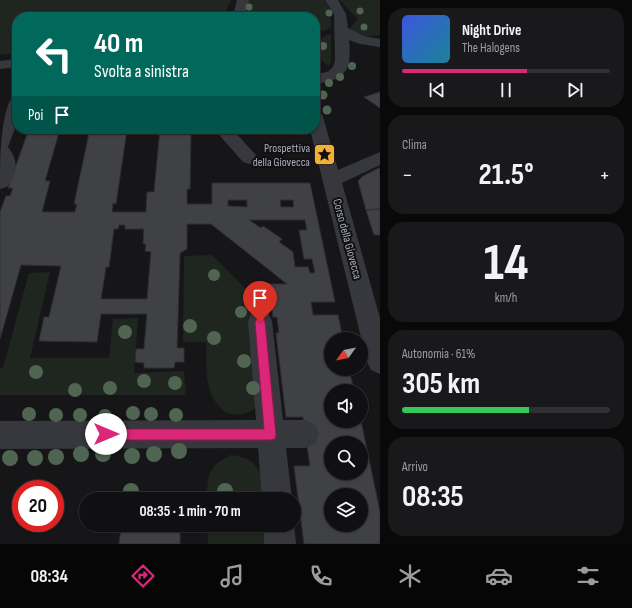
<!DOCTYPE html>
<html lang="it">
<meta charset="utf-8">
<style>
body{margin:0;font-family:"Sofia Sans Condensed",sans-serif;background:#19191b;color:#f1f3f6;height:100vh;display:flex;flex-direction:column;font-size:15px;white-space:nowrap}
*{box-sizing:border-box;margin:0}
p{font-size:13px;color:#9c9d9f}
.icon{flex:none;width:22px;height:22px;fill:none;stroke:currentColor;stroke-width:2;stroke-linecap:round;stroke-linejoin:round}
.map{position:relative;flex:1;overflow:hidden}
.panel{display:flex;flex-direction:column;gap:8px;padding:8px;background:#09090a;width:252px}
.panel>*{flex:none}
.guide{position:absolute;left:12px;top:12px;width:308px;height:122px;border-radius:16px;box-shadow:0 1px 3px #0004,0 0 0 1px #303032;background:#00695c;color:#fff;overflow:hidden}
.needle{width:26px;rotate:237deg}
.controls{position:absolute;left:324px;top:332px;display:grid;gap:8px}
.controls a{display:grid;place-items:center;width:44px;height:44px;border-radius:50%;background:#101012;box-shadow:0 1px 3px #0004,0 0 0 1px #303032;font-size:20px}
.speed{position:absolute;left:12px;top:480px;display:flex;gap:8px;font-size:20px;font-weight:700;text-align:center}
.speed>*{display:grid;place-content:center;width:52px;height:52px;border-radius:50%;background:#101012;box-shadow:0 1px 3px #0004,0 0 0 1px #303032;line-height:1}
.speed .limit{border:6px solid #d22;background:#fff;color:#111}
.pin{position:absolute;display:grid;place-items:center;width:34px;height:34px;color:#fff;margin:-41px -17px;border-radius:50% 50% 50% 0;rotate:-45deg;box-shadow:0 0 4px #0007}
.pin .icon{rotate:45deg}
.me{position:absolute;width:44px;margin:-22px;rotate:90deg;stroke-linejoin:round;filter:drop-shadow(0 0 3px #0008)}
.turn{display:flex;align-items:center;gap:14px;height:84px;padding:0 16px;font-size:18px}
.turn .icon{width:52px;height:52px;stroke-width:2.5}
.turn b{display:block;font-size:28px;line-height:34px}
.then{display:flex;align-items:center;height:38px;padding:0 16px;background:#0003;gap:8px;font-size:15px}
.big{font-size:30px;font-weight:700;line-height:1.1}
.panel .widget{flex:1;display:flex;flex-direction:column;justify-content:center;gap:6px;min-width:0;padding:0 14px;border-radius:16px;background:#19191b}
.panel .dial{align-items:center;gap:0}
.dial b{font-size:52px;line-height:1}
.song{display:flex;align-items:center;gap:12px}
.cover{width:48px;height:48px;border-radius:6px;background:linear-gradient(135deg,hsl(230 70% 55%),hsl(190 70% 35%))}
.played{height:4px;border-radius:2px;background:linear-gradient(90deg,#db2777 60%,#303032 60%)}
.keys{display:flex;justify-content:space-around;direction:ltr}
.heat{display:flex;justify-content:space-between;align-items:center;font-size:22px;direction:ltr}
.charge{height:6px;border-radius:3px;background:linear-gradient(90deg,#34c759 61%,#303032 0)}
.trip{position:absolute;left:79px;top:492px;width:222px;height:40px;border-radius:20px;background:#101012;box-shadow:0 1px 3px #0004,0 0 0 1px #303032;font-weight:700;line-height:40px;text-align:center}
.tabs{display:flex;height:64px;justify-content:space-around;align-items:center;background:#060607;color:#9c9d9f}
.tabs .icon{width:28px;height:28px}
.tabs .selected{color:#db2777}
.tabs b{font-size:18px;color:#f1f3f6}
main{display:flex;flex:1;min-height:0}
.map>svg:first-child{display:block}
</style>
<main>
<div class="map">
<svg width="380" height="544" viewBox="0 0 380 544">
<rect width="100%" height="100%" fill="#161618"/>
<path fill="#1e261f" d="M0,0H231C228,5 225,11 227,17H17V53L0,55Z
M247,0H324C334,9 330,17 331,28L322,31H315V17H292L291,15L276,14L277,17H250L246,5Z
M339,0H380V35C370,36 355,38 350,28L358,19Z
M326,35H331V62L329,66L319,59L320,54L315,50V41L321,39Z
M212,255L253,296L261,396C258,406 254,412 243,414C235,416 228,414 223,410C203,393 207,366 206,342H183L184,256Z
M50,272L30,358H109L113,319L138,318L134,373L184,371L186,395H0V368H3L29,273Z
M231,455C261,459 261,473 265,499H207C207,475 209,465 231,455Z
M207,525H267L268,544H208Z"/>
<path fill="#404145" stroke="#303034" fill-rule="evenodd" d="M380,92V108L364,97Z
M29,129H60L45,181H50L42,212H75L77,204H74L90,129H127L116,204L113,203L112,212H146L147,192H154L160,129H191L190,189H187V204H212V183H310L335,302H311L313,315H338L343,339H331V369H349L354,391H331V421H361L380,512V544H304L294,466H310L303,417H286L276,333H279L277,317H273L269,284H287L211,224H187V249L180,253L177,348H184V362H175L174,368H144V363L135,362L136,349H144L147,314H101L97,342L39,341L44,317H49L61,266L21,265L0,339V212L6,196H10L13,188H8ZM228,200H247V207L228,206ZM280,200H293L294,207H281ZM249,220H305L307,230H299L304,259H312L315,273H310L308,267H295L293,252L279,242L282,239L263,226L261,228ZM119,225H125V229H144L143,244H146L145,251L151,252L147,299H101L106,267H109L114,229H118ZM331,443H361V473H331ZM331,495H361V525H331Z
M379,168L380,170V209L366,210L358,181L363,176Z
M380,209V235H374L366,210Z
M130,525H170V530H180V544H119L121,529H130Z"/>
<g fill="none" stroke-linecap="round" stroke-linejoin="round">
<path fill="#37383d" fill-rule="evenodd" d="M237,0H249L246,12L248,17H234V12Z
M325,0H338L346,14L348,28L364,36L380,39V47L360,44L349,40C352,71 346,80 315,84V74C326,73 333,72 335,60L334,14Z
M17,59V67L0,69V61Z
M16,98L17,123L8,147C19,161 18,173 7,187L0,189C0,161 0,123 10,100Z
M315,112L321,113L323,117L338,170L380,152V165L342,183L380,318V374L371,370L367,362L310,129H315Z
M214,129H232L255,154L258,158L255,162L249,164L243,162Z
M260,310L268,313L272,321L283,420H305L315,424L319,434L315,444L305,448H286L292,499H262L258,448L0,449V421L256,420L248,321L252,313Z
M294,524L296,544H264V525Z"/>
</g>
<g fill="#506452">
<circle cx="249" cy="7" r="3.5"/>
<circle cx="360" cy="11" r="3.5"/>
<circle cx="329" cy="13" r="3.5"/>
<circle cx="364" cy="27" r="3.5"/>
<circle cx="323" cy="46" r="4"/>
<circle cx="352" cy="66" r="4"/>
<circle cx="340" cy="77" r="4"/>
<circle cx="329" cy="83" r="4"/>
<circle cx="323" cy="95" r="4.5"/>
<circle cx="327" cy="110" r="4.5"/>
<circle cx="214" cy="275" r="6"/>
<circle cx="241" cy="312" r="6"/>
<circle cx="190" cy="326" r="7"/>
<circle cx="125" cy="332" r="7"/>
<circle cx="214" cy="338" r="7"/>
<circle cx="244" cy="361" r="7"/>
<circle cx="36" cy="372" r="7"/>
<circle cx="144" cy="381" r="7"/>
<circle cx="175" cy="383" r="7"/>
<circle cx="110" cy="388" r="7"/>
<circle cx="253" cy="388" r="7"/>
<circle cx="75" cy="390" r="7"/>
<circle cx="133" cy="413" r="7"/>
<circle cx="29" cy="414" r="7"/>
<circle cx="151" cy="414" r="7"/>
<circle cx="56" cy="415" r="7"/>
<circle cx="80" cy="415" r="7"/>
<circle cx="176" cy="415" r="7"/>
<circle cx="105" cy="416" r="7"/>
<circle cx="179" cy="451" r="8"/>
<circle cx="81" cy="454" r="8"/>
<circle cx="103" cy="454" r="8"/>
<circle cx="154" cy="454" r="8"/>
<circle cx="132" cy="456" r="8"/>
<circle cx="56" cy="457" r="8"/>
<circle cx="10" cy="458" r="8"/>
<circle cx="35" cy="458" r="8"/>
<circle cx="131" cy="491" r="8"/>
<circle cx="225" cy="491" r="8"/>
</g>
<path fill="#db2777" stroke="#8e194d" d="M260,317L264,318L265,322L276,435L275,439L270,440H106L102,439L100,434L102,430L106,429H264L255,322L257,318Z"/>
<defs>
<symbol id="sight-square" viewBox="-11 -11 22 22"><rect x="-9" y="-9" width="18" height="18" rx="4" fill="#f2b134" stroke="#111113"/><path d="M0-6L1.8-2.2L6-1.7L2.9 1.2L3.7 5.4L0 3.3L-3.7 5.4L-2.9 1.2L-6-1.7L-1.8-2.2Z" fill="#111"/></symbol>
</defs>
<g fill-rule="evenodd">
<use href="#sight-square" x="312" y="142" width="25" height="25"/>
</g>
<g text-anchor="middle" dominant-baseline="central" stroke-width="4" stroke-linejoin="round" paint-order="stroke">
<g font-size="12" fill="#a8adb8" stroke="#111113" text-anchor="end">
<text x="310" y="148">Prospettiva<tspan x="310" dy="14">della Giovecca</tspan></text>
</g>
<g font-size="12" fill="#a8adb8" stroke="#111113">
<text transform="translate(347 239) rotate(75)">Corso della Giovecca</text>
</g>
</g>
</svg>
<div class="controls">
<a><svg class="needle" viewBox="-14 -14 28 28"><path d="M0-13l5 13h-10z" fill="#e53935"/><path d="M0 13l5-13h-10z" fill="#9c9d9f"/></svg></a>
<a><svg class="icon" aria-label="sound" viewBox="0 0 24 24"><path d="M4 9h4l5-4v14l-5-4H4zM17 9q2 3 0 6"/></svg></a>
<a><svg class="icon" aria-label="search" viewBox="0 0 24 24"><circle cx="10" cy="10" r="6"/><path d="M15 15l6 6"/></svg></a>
<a><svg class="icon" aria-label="layers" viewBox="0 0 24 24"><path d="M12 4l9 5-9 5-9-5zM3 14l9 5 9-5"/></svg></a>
</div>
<div class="speed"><div class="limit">20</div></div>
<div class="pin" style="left:260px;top:322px;background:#d93025"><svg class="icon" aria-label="arrive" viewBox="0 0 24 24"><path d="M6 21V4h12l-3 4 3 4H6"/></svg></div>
<svg class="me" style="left:106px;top:434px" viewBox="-20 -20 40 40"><circle r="19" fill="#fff"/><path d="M0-13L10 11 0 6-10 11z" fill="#db2777"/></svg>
<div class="trip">08:35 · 1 min · 70 m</div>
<div class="guide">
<div class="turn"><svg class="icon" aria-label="left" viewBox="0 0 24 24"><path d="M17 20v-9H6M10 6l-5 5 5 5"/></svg><div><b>40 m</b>Svolta a sinistra</div></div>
<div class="then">Poi<svg class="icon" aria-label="arrive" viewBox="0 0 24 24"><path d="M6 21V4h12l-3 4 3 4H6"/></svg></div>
</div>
</div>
<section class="panel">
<div class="widget">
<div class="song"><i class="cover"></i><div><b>Night Drive</b><p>The Halogens</p></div></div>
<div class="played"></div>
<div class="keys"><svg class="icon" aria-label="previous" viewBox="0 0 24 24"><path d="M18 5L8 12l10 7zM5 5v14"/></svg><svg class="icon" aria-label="pause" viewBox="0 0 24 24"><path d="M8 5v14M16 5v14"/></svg><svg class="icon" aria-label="next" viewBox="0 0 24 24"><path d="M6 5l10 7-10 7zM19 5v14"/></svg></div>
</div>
<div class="widget"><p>Clima</p>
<div class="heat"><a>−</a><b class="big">21.5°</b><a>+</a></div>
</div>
<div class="widget dial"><b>14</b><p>km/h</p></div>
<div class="widget"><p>Autonomia · 61%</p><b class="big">305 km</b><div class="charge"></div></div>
<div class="widget"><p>Arrivo</p><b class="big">08:35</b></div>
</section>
</main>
<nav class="tabs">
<b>08:34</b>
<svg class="icon selected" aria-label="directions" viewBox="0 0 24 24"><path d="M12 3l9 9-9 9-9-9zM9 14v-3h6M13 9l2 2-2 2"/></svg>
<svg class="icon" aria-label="music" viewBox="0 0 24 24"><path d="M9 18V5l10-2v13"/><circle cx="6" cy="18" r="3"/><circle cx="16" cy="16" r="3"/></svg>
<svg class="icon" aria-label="phone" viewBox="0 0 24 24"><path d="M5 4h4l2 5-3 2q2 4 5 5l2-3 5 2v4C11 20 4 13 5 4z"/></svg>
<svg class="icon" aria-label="climate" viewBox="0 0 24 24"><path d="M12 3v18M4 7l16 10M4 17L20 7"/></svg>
<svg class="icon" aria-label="car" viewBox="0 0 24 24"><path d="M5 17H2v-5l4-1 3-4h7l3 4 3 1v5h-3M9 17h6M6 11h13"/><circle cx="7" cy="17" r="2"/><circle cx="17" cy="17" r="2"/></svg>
<svg class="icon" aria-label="filters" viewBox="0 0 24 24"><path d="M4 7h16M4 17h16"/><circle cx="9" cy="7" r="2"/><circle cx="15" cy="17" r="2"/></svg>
</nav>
